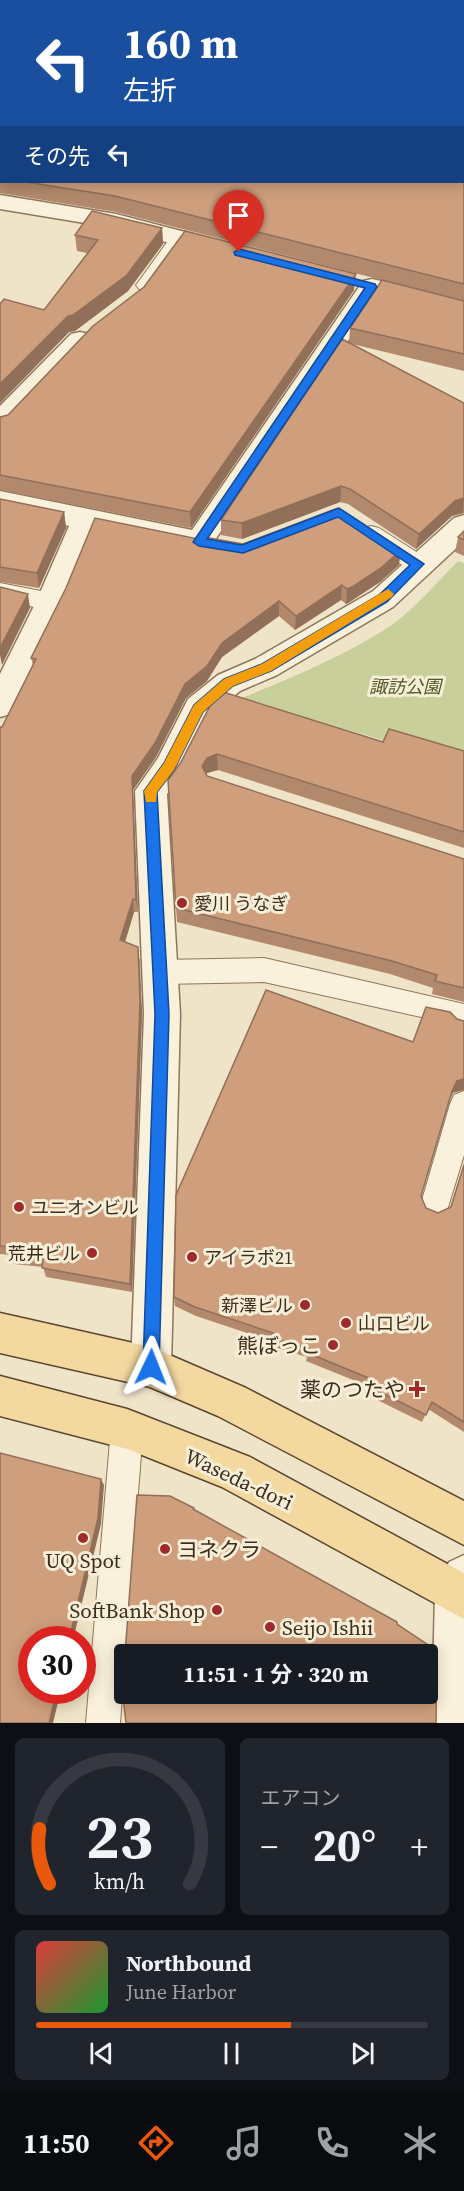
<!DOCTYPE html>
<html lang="ja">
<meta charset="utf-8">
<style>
body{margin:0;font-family:"Source Serif 4","Noto Sans JP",serif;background:#20242c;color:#f1f3f6;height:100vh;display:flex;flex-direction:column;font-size:22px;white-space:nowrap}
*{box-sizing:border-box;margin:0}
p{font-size:20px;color:#9ea1a6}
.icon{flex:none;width:33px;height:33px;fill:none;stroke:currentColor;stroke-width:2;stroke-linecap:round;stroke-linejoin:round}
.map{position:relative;height:1723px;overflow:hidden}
.details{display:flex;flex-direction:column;gap:15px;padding:15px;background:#0d0f14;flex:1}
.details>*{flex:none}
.guide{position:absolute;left:0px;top:0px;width:465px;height:183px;box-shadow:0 3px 15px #0003;background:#1a4fa0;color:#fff;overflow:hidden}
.speed{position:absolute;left:18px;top:1626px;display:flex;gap:12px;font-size:30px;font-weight:700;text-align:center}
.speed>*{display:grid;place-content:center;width:78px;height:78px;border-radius:50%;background:#171b24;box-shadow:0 3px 15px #0003;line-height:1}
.speed .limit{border:9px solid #d22;background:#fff;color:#111}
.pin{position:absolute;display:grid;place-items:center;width:51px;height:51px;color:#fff;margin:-62px -26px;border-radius:50% 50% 50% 0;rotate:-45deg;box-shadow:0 0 6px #0007}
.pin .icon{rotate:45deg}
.me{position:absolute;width:66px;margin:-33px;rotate:2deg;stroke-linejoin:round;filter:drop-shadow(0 0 4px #0008)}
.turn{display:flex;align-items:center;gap:21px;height:126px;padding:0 24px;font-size:27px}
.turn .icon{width:78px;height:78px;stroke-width:2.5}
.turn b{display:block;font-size:42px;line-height:51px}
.then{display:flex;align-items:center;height:57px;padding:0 24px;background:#0003;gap:12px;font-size:22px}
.big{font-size:45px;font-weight:700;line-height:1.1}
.details .card{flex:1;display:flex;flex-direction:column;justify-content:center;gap:9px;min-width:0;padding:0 21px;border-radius:9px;background:#20242c}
.details .dial{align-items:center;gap:0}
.dial svg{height:156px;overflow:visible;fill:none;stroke:#363941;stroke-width:7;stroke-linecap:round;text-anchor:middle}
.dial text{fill:#f1f3f6;stroke:none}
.song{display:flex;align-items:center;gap:18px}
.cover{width:72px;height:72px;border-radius:9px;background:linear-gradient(135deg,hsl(0 70% 55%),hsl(130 70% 35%))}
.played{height:6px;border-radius:3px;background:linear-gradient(90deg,#ea580c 65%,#363941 65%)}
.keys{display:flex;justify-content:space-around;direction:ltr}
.heat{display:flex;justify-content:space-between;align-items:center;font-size:33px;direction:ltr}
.details .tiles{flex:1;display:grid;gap:15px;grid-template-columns:1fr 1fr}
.card:last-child{grid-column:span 2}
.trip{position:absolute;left:114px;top:1644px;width:324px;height:60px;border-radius:6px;background:#171b24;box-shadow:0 3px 15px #0003;font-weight:700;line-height:60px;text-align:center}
.tab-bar{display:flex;height:96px;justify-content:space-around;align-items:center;background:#090b0e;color:#9ea1a6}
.tab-bar .icon{width:42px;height:42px}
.tab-bar .on{color:#ea580c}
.tab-bar b{font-size:27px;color:#f1f3f6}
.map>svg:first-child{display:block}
</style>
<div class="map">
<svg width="464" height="1723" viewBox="0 0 464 1723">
<rect width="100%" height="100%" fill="#f0e4c8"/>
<path fill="#c9cf9b" d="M458,561L464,563V763L239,699C289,679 339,658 384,630C412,613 435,584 458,561Z"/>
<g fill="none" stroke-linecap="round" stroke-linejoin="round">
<defs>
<path id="service" d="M180,232L212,240L214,244L212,248L205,250L185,245L153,289L146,291L139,289L136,285L139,281L173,234Z
M371,526L379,528L426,558L429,564L426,570L418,572L410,570L363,540L360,534L363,528Z
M0,583L51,593L59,596L62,602L59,608L51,611L0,599Z
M264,958L464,1004V1033L454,1030L448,1023L264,982L160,984L151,980L147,972L151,964L160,960Z
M464,1091V1155L445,1217L435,1221L425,1217L420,1207L450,1104L454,1095Z
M127,1413L138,1418L143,1429L120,1723H86L111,1429L116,1418Z"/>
<path id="minor" d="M0,195L116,214L189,233L192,238L189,243L180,246L115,228L0,209Z
M372,279L381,281L384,287L209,549L199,552L95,531L66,602L15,705L11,714L0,717V674L36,602L69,526L0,511V491L192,530L363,281Z
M80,332L89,334L93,340L89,346L9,429L0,431V406L71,334Z
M464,515V541L393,607L277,675L240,691L210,716L180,776L167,794L180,1014L171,1367L165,1381L151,1387L137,1381L131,1367L144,1014L135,791L158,758L188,699L218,675L255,659L373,591L454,518Z
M464,1555V1723H432L435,1593L449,1562Z"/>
<path id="primary" d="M0,1313L151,1347L246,1388L464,1501V1545L218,1416L150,1387L0,1353Z
M0,1376L127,1409L250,1457L464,1573V1619L222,1487L127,1449L0,1416Z"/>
</defs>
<use href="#service" stroke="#8d765c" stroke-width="2"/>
<use href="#minor" stroke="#8d765c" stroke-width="3"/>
<use href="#primary" stroke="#5b4430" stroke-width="3"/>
<use href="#service" fill="#faf1dc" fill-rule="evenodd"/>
<use href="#minor" fill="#faf1dc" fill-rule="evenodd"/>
<use href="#primary" fill="#f3d9a0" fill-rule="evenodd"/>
</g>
<path fill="#b2896c" d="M464,0V301L116,212L0,193V108H2V182H464Z
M162,228L163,244L128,291L75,331L69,332L0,403V304L44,310L87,253L77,251L75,235Z
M354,290L191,528L0,490V417L8,415Z
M464,301V371L352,344L464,403V513L452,516L416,549L348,504L340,502L242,539L221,535V520L349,343L350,328Z
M0,499L64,512L66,528L39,588L0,582Z
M464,531V556L455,552L458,537Z
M198,539L399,565L380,582L350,602L346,604L341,600L295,630L279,616L222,657L207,681L186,698L156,757L133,790L138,912H134L125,942L140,959L142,1014L132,1292L46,1277L43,1267L14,1264L10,1255L0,1254V727H2L33,665L31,658Z
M212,702L383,742L464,751V848L218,770L207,773L206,775L207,776L464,859V1002L432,994L433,988L390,974L177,922L168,780L181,762Z
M453,1093L449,1102L421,1196L426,1208L438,1213L450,1208L464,1163V1432L428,1409L422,1422L365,1394L368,1386L306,1361L307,1357L271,1346V1341L196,1316L175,1306L174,1297Z"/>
<path fill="#916f58" d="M162,228L163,244L128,291L75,331L69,332L0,403V384L68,316Z
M356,274L354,290L191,528L190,512Z
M341,486L340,502L242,539V523Z
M464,498L463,513L452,516L416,549L419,534L455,501Z
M64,512L66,528L39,588L37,573Z
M401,550L399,565L380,582L346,604L347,589Z
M342,585L341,600L295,630L296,616Z
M28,594L30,608L2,665L0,655V648Z
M279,601V616L222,657L207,681L186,698L156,757L133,790L138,912L136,900L132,776L185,684L222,643Z
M217,754L218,770L207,773L203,781L202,766L207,758Z
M133,899L134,912L122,952L120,940Z
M138,947L142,1014L132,1292L130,1284Z
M464,1079V1090L453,1093L448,1103L452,1091L457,1081Z
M101,1479L104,1485L101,1524L73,1640H69Z
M57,1690H61L53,1723H49Z"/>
<path fill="#cf9f7d" stroke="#916f58" stroke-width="1.5" d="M54,0H133L132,2H53Z
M213,0H322L332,2H212Z
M460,0H464V284L115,196L26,182H464V2H459Z
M0,108H2V178L0,177Z
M92,211L162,228L127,275L73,315L68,316L0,384V304L4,299L44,310L98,240L75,235Z
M185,231L356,274L190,512L0,475V417L8,415L93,326L144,287Z
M382,280L464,301V354L350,328Z
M342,339L464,403V498L455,501L419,534L350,489L341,486L242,523L221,520Z
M0,499L64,512L37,573L0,567Z
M338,508L401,550L382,567L352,587L347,589L342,585L296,616L279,601L222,643L207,666L185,684L155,743L132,776L136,900L133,899L120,940L138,947L140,1002L130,1284L42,1268L43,1259L10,1255L12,1247L0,1246V727H2L36,659L31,658L66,588L95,518L198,539L204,537L243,544Z
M464,531V540L458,537Z
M0,587L28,594L0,648Z
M223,692L383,742L389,729L464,751V832L217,754L207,758L202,766L207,776L464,859V988L435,981L437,975L392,961L176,908L168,780L181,762L212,702Z
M266,990L413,1042L426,1007L450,1012L457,1019L464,1021V1079L457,1081L452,1091L421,1196L426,1208L438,1213L451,1207L464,1165V1422L432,1402L426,1415L368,1386L371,1379L308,1353L310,1349L271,1338L273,1333L195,1307L174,1297L176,1195Z
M0,1453L101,1479L98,1518L69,1640H32V1690H57L49,1723H0Z
M137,1495L170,1496L194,1508L193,1509L397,1622V1624L437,1651L436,1723H126L122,1687L124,1655V1694H428V1654H125Z"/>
<path fill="#1a73e8" stroke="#114b97" stroke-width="1.5" d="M239,249L375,284L377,287L207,539L242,545L339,508L424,564L387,602L271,671L233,686L203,712L174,770L157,792L169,1014L159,1367L157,1373L151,1376L145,1373L143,1367L155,1014L144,791L164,763L194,705L224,679L262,664L379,595L410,565L338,517L243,553L199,546L193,542L365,288L235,255L234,252Z"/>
<path fill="#f59e0b" d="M388,589L394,594L392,597L271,671L233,686L203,712L174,770L157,792L156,802H146L144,791L164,763L194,705L224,679L262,664Z"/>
<g fill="#9e2a2b" stroke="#f7eed8" stroke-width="2">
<circle cx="182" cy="903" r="6"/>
<circle cx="19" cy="1207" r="6"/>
<circle cx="92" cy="1253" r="6"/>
<circle cx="192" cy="1257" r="6"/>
<circle cx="305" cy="1305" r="6"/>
<circle cx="346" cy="1323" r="6"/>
<circle cx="333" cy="1345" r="6"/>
<path d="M414 1380h6v6h6v6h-6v6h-6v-6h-6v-6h6z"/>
<circle cx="83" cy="1538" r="6"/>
<circle cx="165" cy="1549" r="6"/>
<circle cx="217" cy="1610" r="6"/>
<circle cx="270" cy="1627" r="6"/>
</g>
<g text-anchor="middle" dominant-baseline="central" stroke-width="6" stroke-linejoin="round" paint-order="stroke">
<g font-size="18" font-style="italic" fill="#4d5a26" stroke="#f7eed8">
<text x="405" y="686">諏訪公園</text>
</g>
<g font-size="18" fill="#3d2e20" stroke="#f7eed8" text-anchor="start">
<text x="194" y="903">愛川 うなぎ</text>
<text x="31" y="1207">ユニオンビル</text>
<text x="80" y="1253" text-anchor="end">荒井ビル</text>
<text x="204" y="1257">アイラボ21</text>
<text x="293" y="1305" text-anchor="end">新澤ビル</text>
<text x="358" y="1323">山口ビル</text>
</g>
<g font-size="21" fill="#3d2e20" stroke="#f7eed8" text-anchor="end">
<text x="321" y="1345">熊ぼっこ</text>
<text x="405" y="1389">薬のつたや</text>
<text x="177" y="1549" text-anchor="start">ヨネクラ</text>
<text x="83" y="1560" text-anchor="middle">UQ Spot</text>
<text x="205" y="1610">SoftBank Shop</text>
<text x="282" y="1627" text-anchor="start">Seijo Ishii</text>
</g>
<g font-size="21" fill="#3d2e20" stroke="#f7eed8">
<text transform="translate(239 1479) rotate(25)">Waseda-dori</text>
</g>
</g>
</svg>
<div class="speed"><div class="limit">30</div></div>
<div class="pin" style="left:239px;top:252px;background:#d93025"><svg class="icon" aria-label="arrive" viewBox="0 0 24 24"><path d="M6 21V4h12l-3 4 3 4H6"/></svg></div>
<svg class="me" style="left:151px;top:1367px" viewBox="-20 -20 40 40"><path d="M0-17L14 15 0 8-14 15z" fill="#1a73e8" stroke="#fff" stroke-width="4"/></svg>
<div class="trip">11:51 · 1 分 · 320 m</div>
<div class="guide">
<div class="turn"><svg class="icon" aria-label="left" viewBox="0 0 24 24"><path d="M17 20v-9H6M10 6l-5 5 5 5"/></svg><div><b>160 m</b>左折</div></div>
<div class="then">その先<svg class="icon" aria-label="left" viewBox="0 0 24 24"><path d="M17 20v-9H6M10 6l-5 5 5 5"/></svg></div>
</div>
</div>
<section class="details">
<div class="tiles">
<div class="card dial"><svg viewBox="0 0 100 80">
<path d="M14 69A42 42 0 1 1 86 69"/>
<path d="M14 69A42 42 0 0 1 9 41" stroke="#ea580c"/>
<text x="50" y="56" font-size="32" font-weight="700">23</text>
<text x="50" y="72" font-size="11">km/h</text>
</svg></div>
<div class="card"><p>エアコン</p>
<div class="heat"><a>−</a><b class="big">20°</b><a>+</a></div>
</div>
<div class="card">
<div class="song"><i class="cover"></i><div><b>Northbound</b><p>June Harbor</p></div></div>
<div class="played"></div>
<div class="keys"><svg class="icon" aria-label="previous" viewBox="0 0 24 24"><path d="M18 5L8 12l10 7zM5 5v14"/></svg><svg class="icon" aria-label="pause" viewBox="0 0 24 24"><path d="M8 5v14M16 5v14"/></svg><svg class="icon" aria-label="next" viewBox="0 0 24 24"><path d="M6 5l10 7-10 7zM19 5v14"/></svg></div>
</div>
</div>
</section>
<nav class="tab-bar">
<b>11:50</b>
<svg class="icon on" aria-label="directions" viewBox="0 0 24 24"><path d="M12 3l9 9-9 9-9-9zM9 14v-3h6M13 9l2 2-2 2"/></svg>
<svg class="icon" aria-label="music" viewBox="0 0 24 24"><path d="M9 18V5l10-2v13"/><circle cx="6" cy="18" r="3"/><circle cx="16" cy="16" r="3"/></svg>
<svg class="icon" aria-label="phone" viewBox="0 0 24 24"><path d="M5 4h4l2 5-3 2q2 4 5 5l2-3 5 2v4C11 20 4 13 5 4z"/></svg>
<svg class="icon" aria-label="climate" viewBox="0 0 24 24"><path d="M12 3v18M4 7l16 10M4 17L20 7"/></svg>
</nav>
